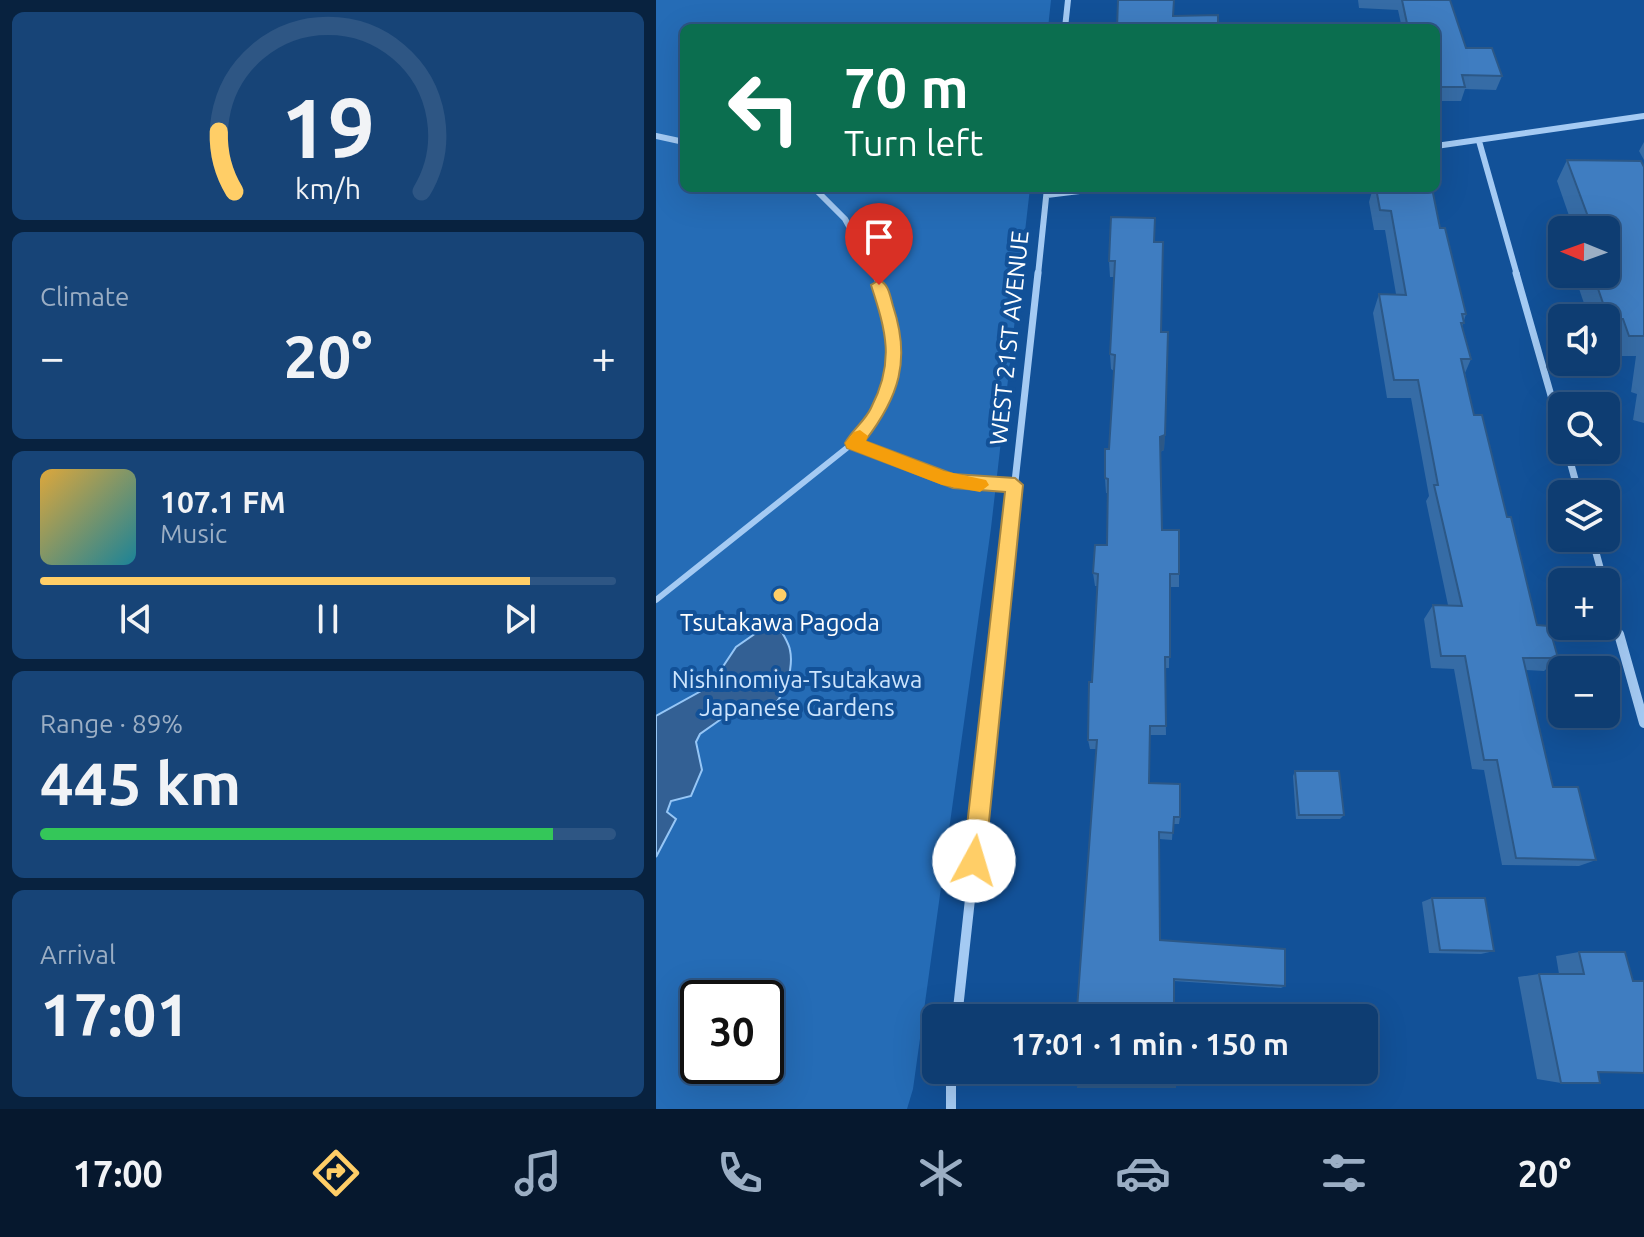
<!DOCTYPE html>
<meta charset="utf-8">
<style>
body{margin:0;font-family:Ubuntu,sans-serif;background:#174477;color:#f1f3f6;height:100vh;display:flex;flex-direction:column;font-size:30px;white-space:nowrap}
*{box-sizing:border-box;margin:0}
p{font-size:26px;color:#9baec4}
.icon{flex:none;width:44px;height:44px;fill:none;stroke:currentColor;stroke-width:2;stroke-linecap:round;stroke-linejoin:round}
.map{position:relative;flex:1;overflow:hidden}
.sheet{display:flex;flex-direction:column;gap:12px;padding:12px;background:#08223f;width:656px}
.sheet>*{flex:none}
.guide{position:absolute;left:24px;top:24px;width:760px;height:168px;border-radius:12px;box-shadow:0 8px 32px #0002,0 0 0 2px #2e5684;background:#0b6e4f;color:#fff;overflow:hidden}
.needle{width:52px;rotate:271deg}
.controls{position:absolute;left:892px;top:216px;display:grid;gap:16px}
.controls a{display:grid;place-items:center;width:72px;height:72px;border-radius:12px;background:#0e3d72;box-shadow:0 8px 32px #0002,0 0 0 2px #2e5684;font-size:40px}
.speed{position:absolute;left:24px;top:980px;display:flex;gap:16px;font-size:40px;font-weight:700;text-align:center}
.speed>*{display:grid;place-content:center;width:104px;height:104px;border-radius:50%;background:#0e3d72;box-shadow:0 8px 32px #0002,0 0 0 2px #2e5684;line-height:1}
.speed .limit{border:4px solid #111;border-radius:12px;background:#fff;color:#111}
.pin{position:absolute;display:grid;place-items:center;width:68px;height:68px;color:#fff;margin:-82px -34px;border-radius:50% 50% 50% 0;rotate:-45deg;box-shadow:0 0 8px #0007}
.pin .icon{rotate:45deg}
.me{position:absolute;width:88px;margin:-44px;rotate:6deg;stroke-linejoin:round;filter:drop-shadow(0 0 6px #0008)}
.turn{display:flex;align-items:center;gap:28px;height:168px;padding:0 32px;font-size:36px}
.turn .icon{width:104px;height:104px;stroke-width:2.5}
.turn b{display:block;font-size:56px;line-height:68px}
.big{font-size:60px;font-weight:600;line-height:1.1}
.sheet .card{flex:1;display:flex;flex-direction:column;justify-content:center;gap:12px;min-width:0;padding:0 28px;border-radius:12px;background:#174477}
.sheet .dial{align-items:center;gap:0}
.dial svg{height:208px;overflow:visible;fill:none;stroke:#2e5684;stroke-width:7;stroke-linecap:round;text-anchor:middle}
.dial text{fill:#f1f3f6;stroke:none}
.song{display:flex;align-items:center;gap:24px}
.cover{width:96px;height:96px;border-radius:12px;background:linear-gradient(135deg,hsl(40 70% 55%),hsl(190 70% 35%))}
.played{height:8px;border-radius:4px;background:linear-gradient(90deg,#ffce67 85%,#2e5684 85%)}
.keys{display:flex;justify-content:space-around;direction:ltr}
.heat{display:flex;justify-content:space-between;align-items:center;font-size:44px;direction:ltr}
.charge{height:12px;border-radius:6px;background:linear-gradient(90deg,#34c759 89%,#2e5684 0)}
.trip{position:absolute;left:266px;top:1004px;width:456px;height:80px;border-radius:12px;background:#0e3d72;box-shadow:0 8px 32px #0002,0 0 0 2px #2e5684;font-weight:600;line-height:80px;text-align:center}
.dock{display:flex;height:128px;justify-content:space-around;align-items:center;background:#06182e;color:#9baec4}
.dock .icon{width:56px;height:56px}
.dock .on{color:#ffce67}
.dock b{font-size:36px;color:#f1f3f6}
main{display:flex;flex:1;min-height:0}
.map>svg:first-child{display:block}
</style>
<main>
<section class="sheet">
<div class="card dial"><svg viewBox="0 0 100 80">
<path d="M14 69A42 42 0 1 1 86 69"/>
<path d="M14 69A42 42 0 0 1 8 46" stroke="#ffce67"/>
<text x="50" y="56" font-size="32" font-weight="700">19</text>
<text x="50" y="72" font-size="11">km/h</text>
</svg></div>
<div class="card"><p>Climate</p>
<div class="heat"><a>−</a><b class="big">20°</b><a>+</a></div>
</div>
<div class="card">
<div class="song"><i class="cover"></i><div><b>107.1 FM</b><p>Music</p></div></div>
<div class="played"></div>
<div class="keys"><svg class="icon" aria-label="previous" viewBox="0 0 24 24"><path d="M18 5L8 12l10 7zM5 5v14"/></svg><svg class="icon" aria-label="pause" viewBox="0 0 24 24"><path d="M8 5v14M16 5v14"/></svg><svg class="icon" aria-label="next" viewBox="0 0 24 24"><path d="M6 5l10 7-10 7zM19 5v14"/></svg></div>
</div>
<div class="card"><p>Range · 89%</p><b class="big">445 km</b><div class="charge"></div></div>
<div class="card"><p>Arrival</p><b class="big">17:01</b></div>
</section>
<div class="map">
<svg width="988" height="1109" viewBox="0 0 988 1109">
<rect width="100%" height="100%" fill="#125198"/>
<path fill="#256cb6" fill-rule="evenodd" d="M0,0H395L392,28H28V188H374L335,528L257,1089L251,1109H0ZM42,998H110V1066H42Z"/>
<path fill="#336094" stroke="#96c6f6" stroke-width="2" d="M103,631L126,632C129,638 133,644 134,650C139,673 124,713 97,718C89,719 79,716 71,715L44,734L40,742L46,770L35,796L15,801L11,812L20,819L0,857V716L54,686L80,647Z"/>
<g fill="none" stroke-linecap="round" stroke-linejoin="round">
<path stroke="#a4caf3" stroke-width="6" d="M197,443L297,481L359,485"/>
<path stroke="#a4caf3" stroke-width="6" d="M0,600L197,443"/>
<path stroke="#a4caf3" stroke-width="6" d="M409,28L412,0
M0,136L28,142
M823,141L861,275
M780,146L988,116
M158,188L189,219L220,275
M391,195L448,188
M382,275L391,188"/>
<path stroke="#a4caf3" stroke-width="7" d="M860,273L906,434
M197,443C248,389 248,339 219,273
M911,450L923,494
M936,538L948,582
M950,589L963,636
M342,636L382,273"/>
<path stroke="#a4caf3" stroke-width="10" d="M963,634L988,723
M301,1018L343,634
M295,1070V1109"/>
</g>
<path fill="#366ca6" d="M702,0H794L810,48L846,76L840,90L809,89L805,101H780V28H746L742,10L703,8Z
M988,142V160L983,151Z
M911,160L988,167V423L977,420L981,394L975,392L980,356H959L954,339H950V318H933L918,274H950V230H918L901,181Z
M717,188H776L784,228L810,314L806,327L815,359L809,373L818,415L851,517L881,625L902,658L888,671L870,670L897,787L940,860L923,866L846,865L828,770L816,769L798,669L775,668L768,619L777,605H792L770,501L773,496L755,398H731L717,313L723,294H740L729,230H718L713,202Z
M498,242L505,332H512L508,450L504,452L506,530L523,574V587H514L513,668H509L510,735H494L493,783L524,817L523,824H517L516,840L503,839L504,940L629,986L625,988L518,981L421,1009L441,749H434L432,740L441,586H439L437,573L451,545L452,493H450L449,478L453,449L458,371L455,369L454,354L458,277H454L453,261Z
M639,771L688,815L684,819H640L637,776Z
M776,898L838,951L825,954L773,953L766,902Z
M923,952H969L942,1072L905,1083L881,1079L862,977L883,974H903L900,956Z"/>
<path fill="#2c5887" d="M509,435L508,450L504,452V437Z"/>
<path fill="#3f7dc1" stroke="#2c5887" stroke-width="2" d="M462,0H518L517,16L562,15V28H461Z
M746,0H794L810,48H836L846,76L806,75L809,87H780V28H752Z
M911,160L985,161L988,167V336H973L967,319H964L960,309H949L937,274H950V230H937Z
M720,188H776L784,228H789L810,314H806L808,323H805L815,359H805L818,415H826L851,517H855L881,625L893,626L902,658H867L897,787H922L940,860L860,858L841,760H828L809,656H785L777,605L806,606L778,485H782L762,380H738L723,294L750,295L735,211L724,210Z
M455,217L499,218L498,242H507L505,332H512L509,435L504,437L506,530H523V574H514V657H509L510,726H494L493,783L524,784V817H518L517,833L503,832L504,940L629,949V986L518,979V1018H407V1009H421L441,740H432L433,682H436L442,574L437,573L439,545H451L452,479L449,478V449H453L459,355L454,354L459,261H453Z
M639,771H683L688,815H643Z
M776,898H829L838,951L784,950Z
M923,952H969L977,981H988V1073L942,1072L944,1083H905L883,974H928Z
M622,1009H668L669,1018H623Z
M404,1070H519V1087H422L423,1080H404Z"/>
<path fill="#ffce67" stroke="#a68643" stroke-width="2" d="M223,280C233,284 234,296 237,306C255,360 243,397 209,441L297,474L359,478L367,485L329,861L326,869L318,872L310,869L307,861L349,492L297,488L191,448L189,443C196,430 209,421 215,408C239,362 230,331 215,285Z"/>
<path fill="#f59e0b" d="M204,430L212,436L210,441L288,471L330,480L333,485L324,492L286,485L191,448L189,443L198,432Z"/>
<circle fill="#ffce67" stroke="#125198" stroke-width="3" cx="124" cy="595" r="8"/>
<g text-anchor="middle" dominant-baseline="central" stroke-width="8" stroke-linejoin="round" paint-order="stroke">
<g font-size="24" fill="#fff" stroke="#125198">
<text transform="translate(353 338) rotate(-84)">WEST 21ST AVENUE</text>
</g>
<g font-size="24" fill="#fff" stroke="#125198">
<text x="124" y="622">Tsutakawa Pagoda</text>
</g>
<g font-size="24" fill="#cce4fd" stroke="#125198">
<text x="141" y="679">Nishinomiya-Tsutakawa<tspan x="141" dy="28">Japanese Gardens</tspan></text>
</g>
</g>
</svg>
<div class="controls">
<a><svg class="needle" viewBox="-14 -14 28 28"><path d="M0-13l5 13h-10z" fill="#e53935"/><path d="M0 13l5-13h-10z" fill="#9baec4"/></svg></a>
<a><svg class="icon" aria-label="sound" viewBox="0 0 24 24"><path d="M4 9h4l5-4v14l-5-4H4zM17 9q2 3 0 6"/></svg></a>
<a><svg class="icon" aria-label="search" viewBox="0 0 24 24"><circle cx="10" cy="10" r="6"/><path d="M15 15l6 6"/></svg></a>
<a><svg class="icon" aria-label="layers" viewBox="0 0 24 24"><path d="M12 4l9 5-9 5-9-5zM3 14l9 5 9-5"/></svg></a>
<a>+</a>
<a>−</a>
</div>
<div class="speed"><div class="limit">30</div></div>
<div class="pin" style="left:223px;top:285px;background:#d93025"><svg class="icon" aria-label="arrive" viewBox="0 0 24 24"><path d="M6 21V4h12l-3 4 3 4H6"/></svg></div>
<svg class="me" style="left:318px;top:861px" viewBox="-20 -20 40 40"><circle r="19" fill="#fff"/><path d="M0-13L10 11 0 6-10 11z" fill="#ffce67"/></svg>
<div class="trip">17:01 · 1 min · 150 m</div>
<div class="guide">
<div class="turn"><svg class="icon" aria-label="left" viewBox="0 0 24 24"><path d="M17 20v-9H6M10 6l-5 5 5 5"/></svg><div><b>70 m</b>Turn left</div></div>
</div>
</div>
</main>
<nav class="dock">
<b>17:00</b>
<svg class="icon on" aria-label="directions" viewBox="0 0 24 24"><path d="M12 3l9 9-9 9-9-9zM9 14v-3h6M13 9l2 2-2 2"/></svg>
<svg class="icon" aria-label="music" viewBox="0 0 24 24"><path d="M9 18V5l10-2v13"/><circle cx="6" cy="18" r="3"/><circle cx="16" cy="16" r="3"/></svg>
<svg class="icon" aria-label="phone" viewBox="0 0 24 24"><path d="M5 4h4l2 5-3 2q2 4 5 5l2-3 5 2v4C11 20 4 13 5 4z"/></svg>
<svg class="icon" aria-label="climate" viewBox="0 0 24 24"><path d="M12 3v18M4 7l16 10M4 17L20 7"/></svg>
<svg class="icon" aria-label="car" viewBox="0 0 24 24"><path d="M5 17H2v-5l4-1 3-4h7l3 4 3 1v5h-3M9 17h6M6 11h13"/><circle cx="7" cy="17" r="2"/><circle cx="17" cy="17" r="2"/></svg>
<svg class="icon" aria-label="filters" viewBox="0 0 24 24"><path d="M4 7h16M4 17h16"/><circle cx="9" cy="7" r="2"/><circle cx="15" cy="17" r="2"/></svg>
<b>20°</b>
</nav>
